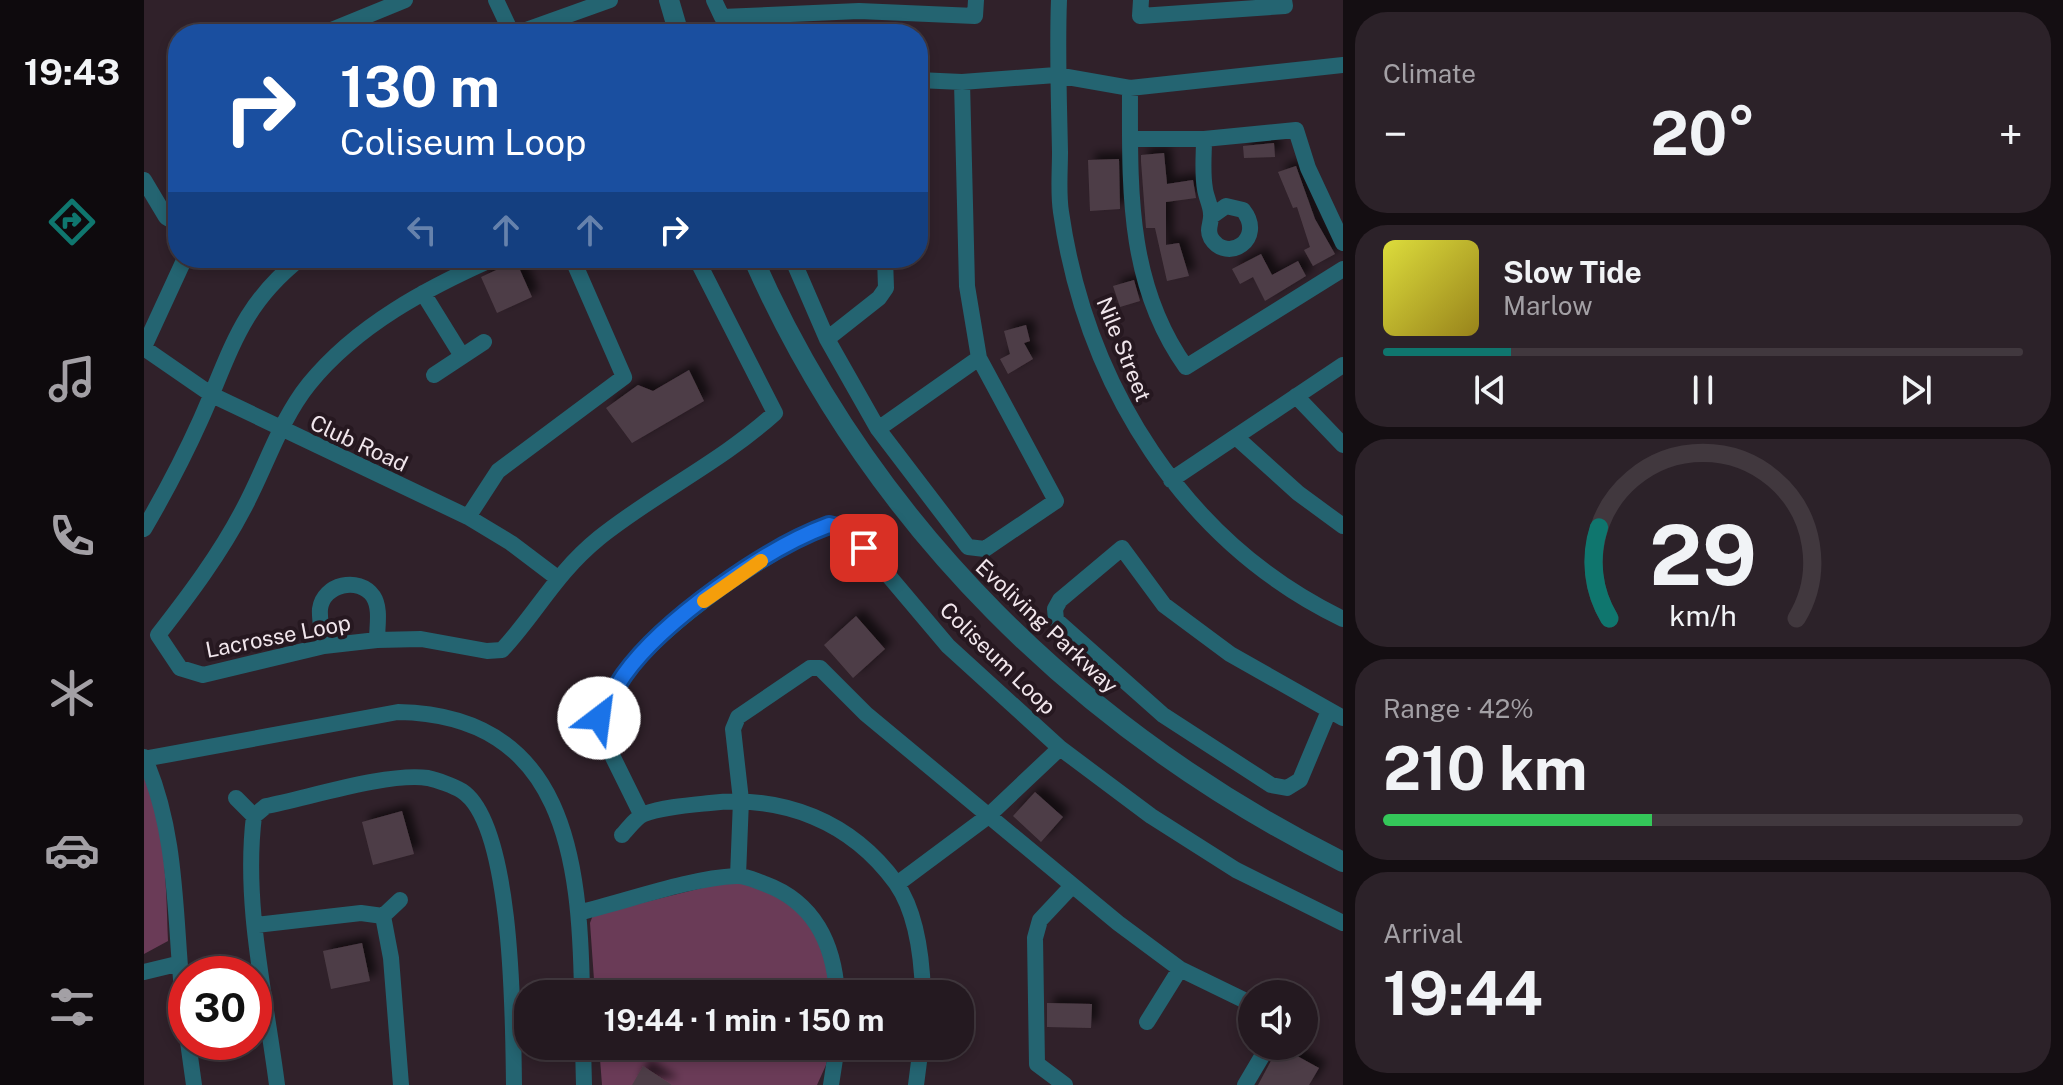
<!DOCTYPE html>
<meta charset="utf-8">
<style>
body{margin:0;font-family:"Public Sans",sans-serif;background:#2c2229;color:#f1f3f6;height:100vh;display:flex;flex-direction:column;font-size:30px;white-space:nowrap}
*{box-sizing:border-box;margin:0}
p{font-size:26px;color:#a3a0a5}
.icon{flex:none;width:44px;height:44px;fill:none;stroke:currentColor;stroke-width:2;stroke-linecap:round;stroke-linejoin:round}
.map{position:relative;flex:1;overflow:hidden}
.sheet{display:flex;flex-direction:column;gap:12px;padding:12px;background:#140e12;width:720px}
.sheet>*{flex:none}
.guide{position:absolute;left:24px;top:24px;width:760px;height:244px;border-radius:32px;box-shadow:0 4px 12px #0003,0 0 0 2px #41383e;background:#1a4fa0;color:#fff;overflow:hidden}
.fabs{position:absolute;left:1094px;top:980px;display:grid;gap:16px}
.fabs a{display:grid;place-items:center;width:80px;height:80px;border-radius:50%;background:#241920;box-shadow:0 4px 12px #0003,0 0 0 2px #41383e;font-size:40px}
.speed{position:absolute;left:24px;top:956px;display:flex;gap:16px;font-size:40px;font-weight:700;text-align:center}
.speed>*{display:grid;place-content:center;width:104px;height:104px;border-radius:50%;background:#241920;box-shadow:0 4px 12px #0003,0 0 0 2px #41383e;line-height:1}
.speed .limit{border:12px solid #d22;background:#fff;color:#111}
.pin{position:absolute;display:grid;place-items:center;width:68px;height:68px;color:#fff;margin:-34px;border-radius:16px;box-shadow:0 4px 12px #0006}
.me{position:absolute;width:88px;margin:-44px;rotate:30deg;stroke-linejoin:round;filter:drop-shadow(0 0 6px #0008)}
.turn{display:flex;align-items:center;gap:28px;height:168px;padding:0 40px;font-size:36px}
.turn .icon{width:104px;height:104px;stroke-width:2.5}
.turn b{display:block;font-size:56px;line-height:68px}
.lanes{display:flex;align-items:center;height:76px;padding:0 40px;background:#0003;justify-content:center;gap:40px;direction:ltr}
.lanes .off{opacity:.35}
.big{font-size:60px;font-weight:700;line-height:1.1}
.sheet .card{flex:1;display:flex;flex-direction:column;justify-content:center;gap:12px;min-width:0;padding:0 28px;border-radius:32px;background:#2c2229}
.sheet .dial{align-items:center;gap:0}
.dial svg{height:208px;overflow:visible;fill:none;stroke:#41383e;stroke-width:7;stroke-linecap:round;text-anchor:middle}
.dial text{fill:#f1f3f6;stroke:none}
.song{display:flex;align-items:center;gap:24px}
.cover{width:96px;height:96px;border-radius:12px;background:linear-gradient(135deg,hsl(60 70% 55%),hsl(50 70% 35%))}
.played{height:8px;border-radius:4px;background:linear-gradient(90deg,#0f766e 20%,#41383e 20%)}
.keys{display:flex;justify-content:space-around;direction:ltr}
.heat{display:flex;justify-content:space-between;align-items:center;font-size:44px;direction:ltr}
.charge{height:12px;border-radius:6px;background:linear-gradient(90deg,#34c759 42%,#41383e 0)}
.trip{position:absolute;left:370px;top:980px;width:460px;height:80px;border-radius:32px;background:#241920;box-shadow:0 4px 12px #0003,0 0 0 2px #41383e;font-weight:700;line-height:80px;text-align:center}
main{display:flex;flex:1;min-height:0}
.tab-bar{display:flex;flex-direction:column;width:144px;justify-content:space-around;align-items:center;background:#0e0a0d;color:#a3a0a5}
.tab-bar .icon{width:56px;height:56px}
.tab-bar .active{color:#0f766e}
.tab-bar b{font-size:36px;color:#f1f3f6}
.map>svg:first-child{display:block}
</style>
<main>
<nav class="tab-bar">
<b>19:43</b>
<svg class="icon active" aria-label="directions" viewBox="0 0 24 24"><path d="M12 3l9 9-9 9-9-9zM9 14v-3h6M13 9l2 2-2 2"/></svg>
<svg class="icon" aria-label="music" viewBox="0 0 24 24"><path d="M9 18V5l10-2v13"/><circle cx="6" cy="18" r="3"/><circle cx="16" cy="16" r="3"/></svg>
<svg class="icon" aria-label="phone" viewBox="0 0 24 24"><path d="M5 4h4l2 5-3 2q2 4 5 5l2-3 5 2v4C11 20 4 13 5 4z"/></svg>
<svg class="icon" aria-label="climate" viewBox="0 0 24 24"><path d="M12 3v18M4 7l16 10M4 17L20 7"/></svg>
<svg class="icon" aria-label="car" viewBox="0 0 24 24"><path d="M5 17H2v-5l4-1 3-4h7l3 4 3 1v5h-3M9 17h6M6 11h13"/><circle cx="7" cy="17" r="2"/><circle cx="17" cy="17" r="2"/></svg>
<svg class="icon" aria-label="filters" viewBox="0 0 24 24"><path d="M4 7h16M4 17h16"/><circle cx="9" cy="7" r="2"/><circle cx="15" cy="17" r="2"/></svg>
</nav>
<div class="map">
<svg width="1199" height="1085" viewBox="0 0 1199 1085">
<defs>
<filter id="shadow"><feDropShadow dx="7" dy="-7" stdDeviation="4" flood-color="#0009"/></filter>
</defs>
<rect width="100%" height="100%" fill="#30212a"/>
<path fill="#6a3b57" d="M0,775C22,828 22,884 24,941L0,954Z
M594,879C607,884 623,888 635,894C669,912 686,958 688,994H451L446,923L449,915Z
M455,1046H685L682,1065L673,1085H458Z"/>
<path fill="#4e3e47" filter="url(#shadow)" d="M1130,143L1131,157L1100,158L1099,146Z
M1020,153L1023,184L1049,180L1052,198L1022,202V245L1035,243L1045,276L1023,281L1011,228H1002L997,161V155Z
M975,159L976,209L946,211L944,160Z
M1152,166L1171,219L1191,254L1169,266L1160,250L1166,247L1153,207L1149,208L1134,172Z
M1117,254L1128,275L1154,261L1162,276L1121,301L1109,277L1096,284L1088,269Z
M372,261L388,297L353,313L337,277Z
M990,280L996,301L976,307L969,286Z
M882,325L886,341L880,343L889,359L864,374L856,359L866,354L860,331Z
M545,370L560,401L488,443L462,408L494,385L509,391Z
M712,616L741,649L709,678L680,645Z
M891,792L919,817L897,842L869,816Z
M258,811L270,854L229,865L218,822Z
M218,943L226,981L187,989L179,951Z
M903,1003L948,1004L947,1028L903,1027Z
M1135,1046L1175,1068L1165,1085H1114Z
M499,1066L528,1085H488Z"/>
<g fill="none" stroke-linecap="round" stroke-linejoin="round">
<path stroke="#246471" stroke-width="16" d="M352,0L368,34
M570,0L578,17L715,11L831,16L832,0
M915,0C913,51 915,101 916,152C916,172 914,193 917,212C942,385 1040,542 1199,619
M997,0L996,16L1141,6L1140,0
M178,34L261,0
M371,34L466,0
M774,80L818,82L912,75L986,88L1199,65
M986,88C986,186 982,283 1042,367L1199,269
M986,139H1060L1152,130L1164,168L1199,243
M1060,139C1060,155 1058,173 1061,189C1062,197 1067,206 1067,214C1068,223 1062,229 1067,238C1083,264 1122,239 1099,210L1082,206L1068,216
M0,180L22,217L34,224
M648,258L683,339L734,429L824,547L841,549L912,501L835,358L823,286L818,82
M279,293L318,356
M683,339L735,298L742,288L741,258
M0,347L41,258
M0,348L68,395L324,517L367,543L412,577
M290,375L340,342
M1152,396L1199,445
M734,429L835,358
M1093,438L1154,493L1199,526
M1027,480L1199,365
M324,517L354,471L480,377L428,258
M0,529C21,493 40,457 57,419C87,352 96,306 157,258
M14,635L36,668L59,675L180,646L233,640L277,639L343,651L358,650C394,611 411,574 455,538C511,493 577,462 631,413L552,258
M14,635C46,594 76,554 100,508C122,467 136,420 165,384C213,325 283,288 351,258
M180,646C179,634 175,621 176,609C179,584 215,576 229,596C237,608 233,626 233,640
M1184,713L1156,780L1143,788L1127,785L1019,715L912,620L911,609L916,600L978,548L1020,605L1086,654L1199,718
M0,757C38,842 29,935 42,1026
M0,759L254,712C422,715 436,860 438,994
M92,798L110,816
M497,814L456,731C452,663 626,547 685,525L706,530L804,646L916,748L1007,816L1092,870L1199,923
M478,835C484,829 492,817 500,814C519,807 546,805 566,803C639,795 707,821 752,883C773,913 778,959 779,994
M594,876L597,800L589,729L594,717L666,668H676L722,714L974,923L1036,969L1108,1004
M753,884L843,817L916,748
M437,912C483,901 546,878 592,876C602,875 612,881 621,884C670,902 690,944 693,994
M239,916L256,900
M112,925L217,913L239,916L247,958L257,1085
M0,972L33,964
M1003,1022L1036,969
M44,1042L50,1085
M439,1046L440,1085
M133,1085C122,998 99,904 110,816L122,806C164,798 244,772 284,778C293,780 310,786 318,791C370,825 369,1025 370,1085
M687,1085L693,1046
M772,1085L777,1046
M921,1085L893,1064L891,938L896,920L927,887
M1101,1085L1124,1046"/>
<path stroke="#246471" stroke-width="20" d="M525,0L535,34
M609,258C727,526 939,732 1199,862"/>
</g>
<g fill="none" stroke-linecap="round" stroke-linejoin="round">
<defs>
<path id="route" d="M455,718C464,704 471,688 480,675C519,620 622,548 685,525L706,530L720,548"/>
</defs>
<use href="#route" stroke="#114b97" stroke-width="20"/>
<use href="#route" stroke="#1a73e8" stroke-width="14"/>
<path stroke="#f59e0b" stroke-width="14" d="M560,601L617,561"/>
</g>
<g text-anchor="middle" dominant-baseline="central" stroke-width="8" stroke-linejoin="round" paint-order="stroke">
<g font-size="22" fill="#f1e6ec" stroke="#261820">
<text transform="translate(980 349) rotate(68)">Nile Street</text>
<text transform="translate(215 443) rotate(25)">Club Road</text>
<text transform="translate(903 626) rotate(43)">Evoliving Parkway</text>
<text transform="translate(134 636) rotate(-11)">Lacrosse Loop</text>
<text transform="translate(854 658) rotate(44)">Coliseum Loop</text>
</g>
</g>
</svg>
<div class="fabs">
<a><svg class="icon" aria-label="sound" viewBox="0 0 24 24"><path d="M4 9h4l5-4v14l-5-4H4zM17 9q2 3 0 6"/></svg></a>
</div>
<div class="speed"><div class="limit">30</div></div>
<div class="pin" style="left:720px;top:548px;background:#d93025"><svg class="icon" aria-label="arrive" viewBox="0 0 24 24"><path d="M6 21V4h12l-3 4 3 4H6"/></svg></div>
<svg class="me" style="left:455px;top:718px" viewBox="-20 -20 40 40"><circle r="19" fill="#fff"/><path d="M0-13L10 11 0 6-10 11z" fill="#1a73e8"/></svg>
<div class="trip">19:44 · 1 min · 150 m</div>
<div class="guide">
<div class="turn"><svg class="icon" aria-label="right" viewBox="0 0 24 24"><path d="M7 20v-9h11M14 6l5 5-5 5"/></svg><div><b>130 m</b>Coliseum Loop</div></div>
<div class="lanes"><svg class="icon off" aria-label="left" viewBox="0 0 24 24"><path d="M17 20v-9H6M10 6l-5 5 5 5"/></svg><svg class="icon off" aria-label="ahead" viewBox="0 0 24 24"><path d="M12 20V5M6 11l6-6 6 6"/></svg><svg class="icon off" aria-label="ahead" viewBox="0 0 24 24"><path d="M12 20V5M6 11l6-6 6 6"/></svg><svg class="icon" aria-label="right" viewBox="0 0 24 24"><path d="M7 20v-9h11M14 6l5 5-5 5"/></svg></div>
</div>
</div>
<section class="sheet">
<div class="card"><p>Climate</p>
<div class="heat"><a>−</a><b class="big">20°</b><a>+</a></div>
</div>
<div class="card">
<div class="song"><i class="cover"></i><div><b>Slow Tide</b><p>Marlow</p></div></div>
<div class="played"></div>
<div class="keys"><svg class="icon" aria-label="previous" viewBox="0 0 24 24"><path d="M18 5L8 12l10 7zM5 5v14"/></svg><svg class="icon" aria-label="pause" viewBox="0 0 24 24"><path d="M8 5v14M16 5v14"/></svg><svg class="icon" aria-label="next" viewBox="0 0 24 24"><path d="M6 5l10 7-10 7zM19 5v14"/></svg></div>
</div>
<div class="card dial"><svg viewBox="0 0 100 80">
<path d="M14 69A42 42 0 1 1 86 69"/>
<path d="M14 69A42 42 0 0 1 10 34" stroke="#0f766e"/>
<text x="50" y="56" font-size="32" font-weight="700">29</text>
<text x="50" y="72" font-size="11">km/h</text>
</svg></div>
<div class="card"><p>Range · 42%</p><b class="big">210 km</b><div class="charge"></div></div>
<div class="card"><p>Arrival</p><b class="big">19:44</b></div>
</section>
</main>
